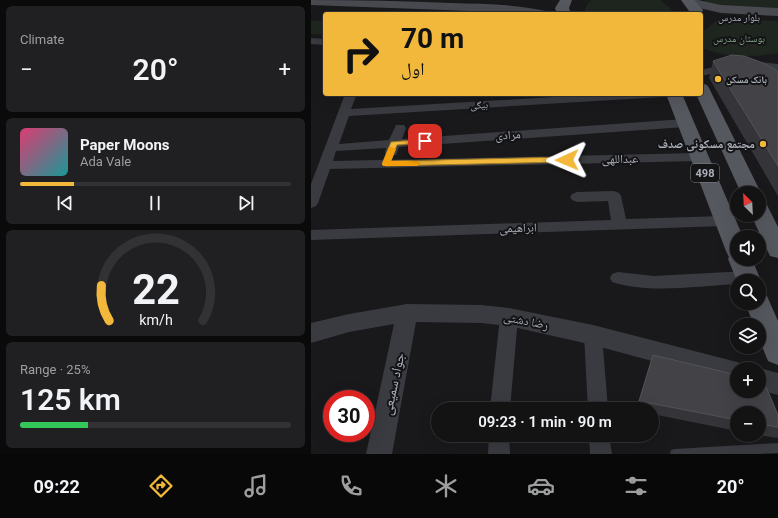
<!DOCTYPE html>
<meta charset="utf-8">
<style>
body{margin:0;font-family:Roboto,"Noto Naskh Arabic",sans-serif;background:#202022;color:#f1f3f6;height:100vh;display:flex;flex-direction:column;font-size:15px;white-space:nowrap}
*{box-sizing:border-box;margin:0}
p{font-size:13px;color:#9d9ea0}
.icon{flex:none;width:22px;height:22px;fill:none;stroke:currentColor;stroke-width:2;stroke-linecap:round;stroke-linejoin:round}
.map{position:relative;flex:1;overflow:hidden}
.sheet{display:flex;flex-direction:column;gap:6px;padding:6px;background:#0a0a0b;width:311px}
.sheet>*{flex:none}
.hud{position:absolute;left:12px;top:12px;width:380px;height:84px;border-radius:4px;box-shadow:0 4px 16px #0002,0 0 0 1px #323234;background:#f1b83b;color:#111;overflow:hidden}
.needle{width:26px;rotate:336deg}
.fabs{position:absolute;left:419px;top:186px;display:grid;gap:8px}
.fabs a{display:grid;place-items:center;width:36px;height:36px;border-radius:50%;background:#131314;box-shadow:0 4px 16px #0002,0 0 0 1px #323234;font-size:20px}
.speed{position:absolute;left:12px;top:390px;display:flex;gap:8px;font-size:20px;font-weight:700;text-align:center}
.speed>*{display:grid;place-content:center;width:52px;height:52px;border-radius:50%;background:#131314;box-shadow:0 4px 16px #0002,0 0 0 1px #323234;line-height:1}
.speed .limit{border:6px solid #d22;background:#fff;color:#111}
.pin{position:absolute;display:grid;place-items:center;width:34px;height:34px;color:#fff;margin:-17px;border-radius:8px;box-shadow:0 2px 6px #0006}
.me{position:absolute;width:44px;margin:-22px;rotate:269deg;stroke-linejoin:round;filter:drop-shadow(0 0 3px #0008)}
.turn{display:flex;align-items:center;gap:14px;height:84px;padding:0 12px;font-size:18px}
.turn .icon{width:52px;height:52px;stroke-width:2.5}
.turn b{display:block;font-size:28px;line-height:34px}
.big{font-size:30px;font-weight:600;line-height:1.1}
.sheet .tile{flex:1;display:flex;flex-direction:column;justify-content:center;gap:6px;min-width:0;padding:0 14px;border-radius:6px;background:#202022}
.sheet .dial{align-items:center;gap:0}
.dial svg{height:104px;overflow:visible;fill:none;stroke:#323234;stroke-width:7;stroke-linecap:round;text-anchor:middle}
.dial text{fill:#f1f3f6;stroke:none}
.song{display:flex;align-items:center;gap:12px}
.cover{width:48px;height:48px;border-radius:6px;background:linear-gradient(135deg,hsl(340 70% 55%),hsl(180 70% 35%))}
.played{height:4px;border-radius:2px;background:linear-gradient(90deg,#f1b83b 20%,#323234 20%)}
.keys{display:flex;justify-content:space-around;direction:ltr}
.heat{display:flex;justify-content:space-between;align-items:center;font-size:22px;direction:ltr}
.charge{height:6px;border-radius:3px;background:linear-gradient(90deg,#34c759 25%,#323234 0)}
.trip{position:absolute;left:120px;top:402px;width:228px;height:40px;border-radius:20px;background:#131314;box-shadow:0 4px 16px #0002,0 0 0 1px #323234;font-weight:600;line-height:40px;text-align:center}
.dock{display:flex;height:64px;justify-content:space-around;align-items:center;background:#080808;color:#9d9ea0}
.dock .icon{width:28px;height:28px}
.dock .on{color:#f1b83b}
.dock b{font-size:18px;color:#f1f3f6}
main{display:flex;flex:1;min-height:0}
.map>svg:first-child{display:block}
</style>
<main>
<section class="sheet">
<div class="tile"><p>Climate</p>
<div class="heat"><a>−</a><b class="big">20°</b><a>+</a></div>
</div>
<div class="tile">
<div class="song"><i class="cover"></i><div><b>Paper Moons</b><p>Ada Vale</p></div></div>
<div class="played"></div>
<div class="keys"><svg class="icon" aria-label="previous" viewBox="0 0 24 24"><path d="M18 5L8 12l10 7zM5 5v14"/></svg><svg class="icon" aria-label="pause" viewBox="0 0 24 24"><path d="M8 5v14M16 5v14"/></svg><svg class="icon" aria-label="next" viewBox="0 0 24 24"><path d="M6 5l10 7-10 7zM19 5v14"/></svg></div>
</div>
<div class="tile dial"><svg viewBox="0 0 100 80">
<path d="M14 69A42 42 0 1 1 86 69"/>
<path d="M14 69A42 42 0 0 1 8 42" stroke="#f1b83b"/>
<text x="50" y="56" font-size="32" font-weight="700">22</text>
<text x="50" y="72" font-size="11">km/h</text>
</svg></div>
<div class="tile"><p>Range · 25%</p><b class="big">125 km</b><div class="charge"></div></div>
</section>
<div class="map">
<svg width="467" height="454" viewBox="0 0 467 454">
<rect width="100%" height="100%" fill="#19191b"/>
<path fill="#1f2620" d="M281,0H349L359,8L361,14H276L274,9L277,3Z
M392,0H467V8C446,7 411,10 392,0Z
M426,20L467,21V53C441,57 415,59 390,47V33L405,21Z
M0,21H14V35L0,34Z"/>
<g fill="none" stroke-linecap="round" stroke-linejoin="round">
<path fill="#3a3b40" fill-rule="evenodd" d="M467,443V453L448,454H359L360,450L364,449Z"/>
<path fill="#3a3b40" fill-rule="evenodd" d="M0,38L14,39V45L0,44Z
M438,61L467,64V70C440,65 416,70 390,76V70L419,63Z
M34,94H46L40,109L294,94H357L355,96L351,97L38,116L28,144L78,140L85,125H93L95,128L91,139L374,119L378,120L380,123L378,126L374,127L88,147L85,155H75L74,152L75,148L25,151L22,161L388,153L393,154L395,157L393,160L388,161L19,169L7,203L5,206L0,208V184Z
M303,191L308,193L310,196L315,219L414,216L419,217L421,221L419,225L414,226L0,240V230L300,220L297,201L266,202L261,200L259,197L261,194L266,192Z
M436,271L442,273L444,277L442,281H426V284C387,286 338,294 301,282L299,278L301,274L307,272L343,276Z
M198,310L204,312L207,317L199,409H179L189,317L192,312Z
M282,327L288,330L291,335L297,409H277L273,335L276,330Z
M178,435H198L199,454H177Z
M278,435H298L301,454H279Z"/>
<path fill="#3a3b40" fill-rule="evenodd" d="M96,304L170,305L198,308L282,325L426,362L435,365L436,369H426V384L282,345L198,326L170,323L105,322L81,454H55L83,324L38,332L0,343V323L38,314Z
M448,368L467,373V395L448,390V369H445Z"/>
<path fill="#484a50" fill-rule="evenodd" d="M0,0C47,0 94,1 141,3C172,4 204,4 235,11L236,14L0,5Z
M374,0H387L410,5L467,8V16L410,13L375,5L373,2Z"/>
<path fill="#56585f" fill-rule="evenodd" d="M249,0H261L258,8L260,14H246L244,8Z
M370,0H383L392,10L390,16V14H378V11Z
M390,83L396,85L398,88L450,193L448,197V193H430L385,94H390Z
M355,94H371L432,237H426V259H441L450,281L448,285V281H426L417,259L418,257L415,251Z
M448,203L456,205L467,227V258L459,256L440,215H448Z
M448,293L456,296L467,321V365L457,361L448,339V325H443L434,303H448Z"/>
</g>
<path fill="#353539" d="M402,61L467,71V196L398,78Z
M342,355L426,375V391H448V381L453,382L467,415V437L466,438L448,435V413H426V431L341,414V409H326Z"/>
<path fill="#424247" stroke="#525459" d="M421,55L433,56L452,63L467,71V166L402,61Z
M342,355L426,375V391H448V381L453,382L467,415V427L448,424V413H426V420L328,401Z"/>
<path fill="#f1b83b" stroke="#9d7826" d="M114,139H116V143L86,145L80,161L256,157L259,160L256,162L75,166L71,164L80,142Z"/>
<path fill="#f59e0b" d="M78,147H81L85,149L80,161H106L110,163L106,166H72L71,164Z"/>
<g fill="#f1b83b" stroke="#141416" stroke-width="1.5">
<circle cx="407" cy="79" r="4"/>
<circle cx="452" cy="144" r="4"/>
</g>
<g text-anchor="middle" dominant-baseline="central" stroke-width="4" stroke-linejoin="round" paint-order="stroke">
<g font-size="10" fill="#abb0bb" stroke="#141416">
<text x="428" y="17">بلوار مدرس</text>
<text transform="translate(168 105) rotate(-4)">بیگی</text>
</g>
<g font-size="10" fill="#83a586" stroke="#141416">
<text x="428" y="38">بوستان مدرس</text>
</g>
<g font-size="10" font-weight="bold" fill="#abb0bb" stroke="#141416" text-anchor="start">
<text x="415" y="79">بانک مسکن</text>
</g>
<rect fill="#141416" stroke="#7e818a" stroke-width="1" x="380" y="164" width="28" height="18" rx="3"/>
<g font-size="11" font-weight="bold" fill="#abb0bb">
<text x="394" y="173">498</text>
</g>
<g font-size="12" fill="#abb0bb" stroke="#141416">
<text transform="translate(197 135) rotate(-4)">مرادی</text>
<text transform="translate(309 159) rotate(-1)">عبداللهی</text>
<text transform="translate(207 228) rotate(-2)">ابراهیمی</text>
<text transform="translate(215 321) rotate(11)">رضا دشتی</text>
</g>
<g font-size="12" font-weight="bold" fill="#abb0bb" stroke="#141416" text-anchor="end">
<text x="444" y="144">مجتمع مسکونی صدف</text>
</g>
<g font-size="14" fill="#abb0bb" stroke="#141416">
<text transform="translate(82 384) rotate(-78)">جواد سمیعی</text>
</g>
</g>
</svg>
<div class="fabs">
<a><svg class="needle" viewBox="-14 -14 28 28"><path d="M0-13l5 13h-10z" fill="#e53935"/><path d="M0 13l5-13h-10z" fill="#9d9ea0"/></svg></a>
<a><svg class="icon" aria-label="sound" viewBox="0 0 24 24"><path d="M4 9h4l5-4v14l-5-4H4zM17 9q2 3 0 6"/></svg></a>
<a><svg class="icon" aria-label="search" viewBox="0 0 24 24"><circle cx="10" cy="10" r="6"/><path d="M15 15l6 6"/></svg></a>
<a><svg class="icon" aria-label="layers" viewBox="0 0 24 24"><path d="M12 4l9 5-9 5-9-5zM3 14l9 5 9-5"/></svg></a>
<a>+</a>
<a>−</a>
</div>
<div class="speed"><div class="limit">30</div></div>
<div class="pin" style="left:114px;top:141px;background:#d93025"><svg class="icon" aria-label="arrive" viewBox="0 0 24 24"><path d="M6 21V4h12l-3 4 3 4H6"/></svg></div>
<svg class="me" style="left:256px;top:160px" viewBox="-20 -20 40 40"><path d="M0-17L14 15 0 8-14 15z" fill="#f1b83b" stroke="#fff" stroke-width="4"/></svg>
<div class="trip">09:23 · 1 min · 90 m</div>
<div class="hud">
<div class="turn"><svg class="icon" aria-label="right" viewBox="0 0 24 24"><path d="M7 20v-9h11M14 6l5 5-5 5"/></svg><div><b>70 m</b>اول</div></div>
</div>
</div>
</main>
<nav class="dock">
<b>09:22</b>
<svg class="icon on" aria-label="directions" viewBox="0 0 24 24"><path d="M12 3l9 9-9 9-9-9zM9 14v-3h6M13 9l2 2-2 2"/></svg>
<svg class="icon" aria-label="music" viewBox="0 0 24 24"><path d="M9 18V5l10-2v13"/><circle cx="6" cy="18" r="3"/><circle cx="16" cy="16" r="3"/></svg>
<svg class="icon" aria-label="phone" viewBox="0 0 24 24"><path d="M5 4h4l2 5-3 2q2 4 5 5l2-3 5 2v4C11 20 4 13 5 4z"/></svg>
<svg class="icon" aria-label="climate" viewBox="0 0 24 24"><path d="M12 3v18M4 7l16 10M4 17L20 7"/></svg>
<svg class="icon" aria-label="car" viewBox="0 0 24 24"><path d="M5 17H2v-5l4-1 3-4h7l3 4 3 1v5h-3M9 17h6M6 11h13"/><circle cx="7" cy="17" r="2"/><circle cx="17" cy="17" r="2"/></svg>
<svg class="icon" aria-label="filters" viewBox="0 0 24 24"><path d="M4 7h16M4 17h16"/><circle cx="9" cy="7" r="2"/><circle cx="15" cy="17" r="2"/></svg>
<b>20°</b>
</nav>
